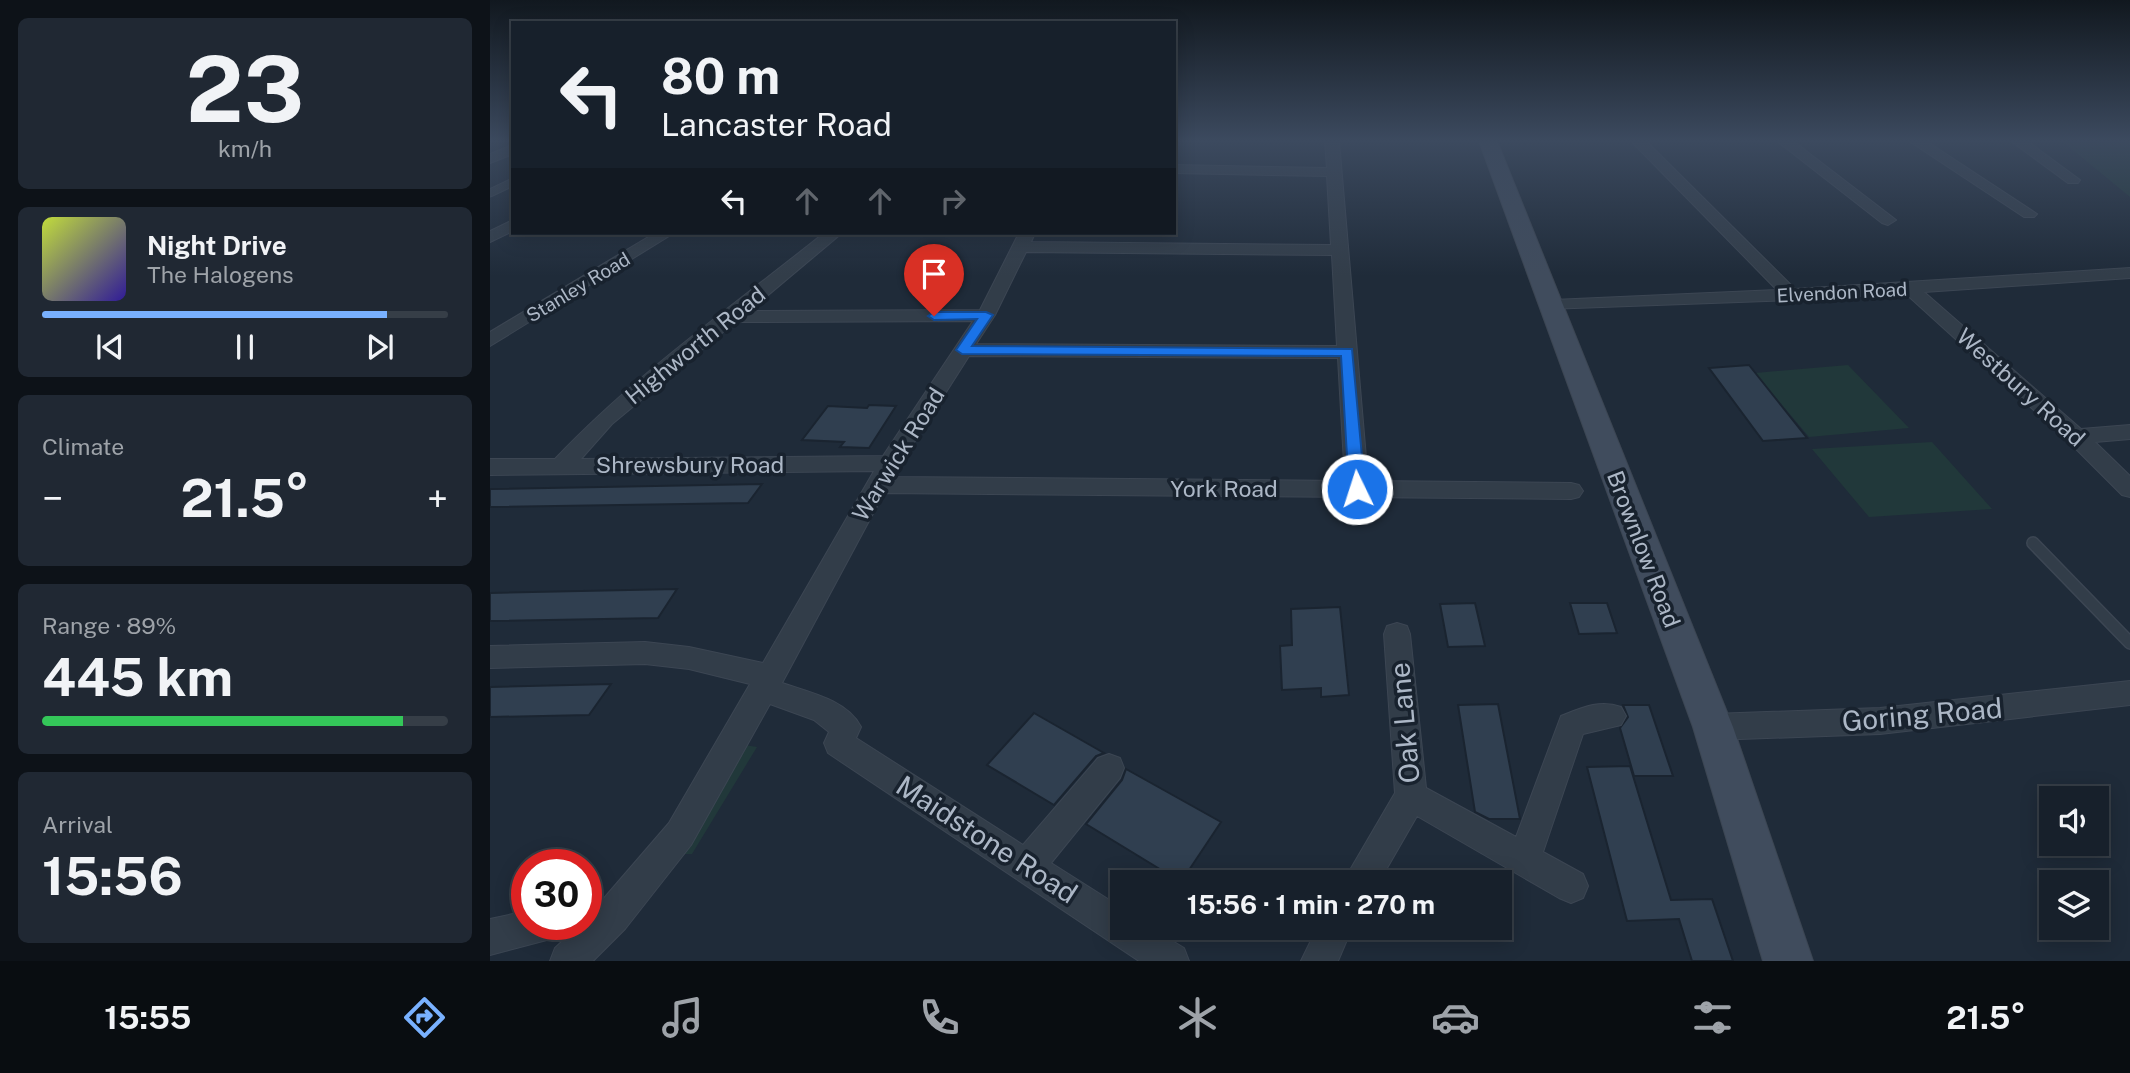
<!DOCTYPE html>
<meta charset="utf-8">
<style>
body{margin:0;font-family:"Public Sans",sans-serif;background:#202833;color:#f1f3f6;height:100vh;display:flex;flex-direction:column;font-size:26px;white-space:nowrap}
*{box-sizing:border-box;margin:0}
p{font-size:23px;color:#9ea3a9}
.icon{flex:none;width:38px;height:38px;fill:none;stroke:currentColor;stroke-width:2;stroke-linecap:round;stroke-linejoin:round}
.map{position:relative;flex:1;overflow:hidden}
.sheet{display:flex;flex-direction:column;gap:18px;padding:18px;background:#0d1218;width:490px}
.sheet>*{flex:none}
.hud{position:absolute;left:21px;top:21px;width:665px;height:214px;border-radius:0px;box-shadow:0 4px 18px #0003,0 0 0 2px #363e47;background:#17202b;color:#f1f3f6;overflow:hidden}
.buttons{position:absolute;left:1549px;top:786px;display:grid;gap:14px}
.buttons a{display:grid;place-items:center;width:70px;height:70px;border-radius:0px;background:#17202b;box-shadow:0 4px 18px #0003,0 0 0 2px #363e47;font-size:35px}
.speed{position:absolute;left:21px;top:849px;display:flex;gap:14px;font-size:35px;font-weight:700;text-align:center}
.speed>*{display:grid;place-content:center;width:91px;height:91px;border-radius:50%;background:#17202b;box-shadow:0 4px 18px #0003,0 0 0 2px #363e47;line-height:1}
.speed .limit{border:10px solid #d22;background:#fff;color:#111}
.pin{position:absolute;display:grid;place-items:center;width:60px;height:60px;color:#fff;margin:-72px -30px;border-radius:50% 50% 50% 0;rotate:-45deg;box-shadow:0 0 7px #0007}
.pin .icon{rotate:45deg}
.me{position:absolute;width:77px;margin:-38px;rotate:356deg;stroke-linejoin:round;filter:drop-shadow(0 0 5px #0008)}
.turn{display:flex;align-items:center;gap:24px;height:147px;padding:0 35px;font-size:32px}
.turn .icon{width:91px;height:91px;stroke-width:2.5}
.turn b{display:block;font-size:49px;line-height:60px}
.lanes{display:flex;align-items:center;height:66px;padding:0 35px;background:#0003;justify-content:center;gap:35px;direction:ltr}
.lanes .off{opacity:.35}
.big{font-size:52px;font-weight:700;line-height:1.1}
.sheet .card{flex:1;display:flex;flex-direction:column;justify-content:center;gap:10px;min-width:0;padding:0 24px;border-radius:10px;background:#202833}
.sheet .dial{align-items:center;gap:0}
.dial b{font-size:91px;line-height:1}
.song{display:flex;align-items:center;gap:21px}
.cover{width:84px;height:84px;border-radius:10px;background:linear-gradient(135deg,hsl(70 70% 55%),hsl(250 70% 35%))}
.played{height:7px;border-radius:4px;background:linear-gradient(90deg,#79b1ff 85%,#363e47 85%)}
.keys{display:flex;justify-content:space-around;direction:ltr}
.heat{display:flex;justify-content:space-between;align-items:center;font-size:38px;direction:ltr}
.charge{height:10px;border-radius:5px;background:linear-gradient(90deg,#34c759 89%,#363e47 0)}
.trip{position:absolute;left:620px;top:870px;width:402px;height:70px;border-radius:0px;background:#17202b;box-shadow:0 4px 18px #0003,0 0 0 2px #363e47;font-weight:700;line-height:70px;text-align:center}
.tab-bar{display:flex;height:112px;justify-content:space-around;align-items:center;background:#090d11;color:#9ea3a9}
.tab-bar .icon{width:49px;height:49px}
.tab-bar .current{color:#79b1ff}
.tab-bar b{font-size:32px;color:#f1f3f6}
main{display:flex;flex:1;min-height:0}
.map>svg:first-child{display:block}
</style>
<main>
<section class="sheet">
<div class="card dial"><b>23</b><p>km/h</p></div>
<div class="card">
<div class="song"><i class="cover"></i><div><b>Night Drive</b><p>The Halogens</p></div></div>
<div class="played"></div>
<div class="keys"><svg class="icon" aria-label="previous" viewBox="0 0 24 24"><path d="M18 5L8 12l10 7zM5 5v14"/></svg><svg class="icon" aria-label="pause" viewBox="0 0 24 24"><path d="M8 5v14M16 5v14"/></svg><svg class="icon" aria-label="next" viewBox="0 0 24 24"><path d="M6 5l10 7-10 7zM19 5v14"/></svg></div>
</div>
<div class="card"><p>Climate</p>
<div class="heat"><a>−</a><b class="big">21.5°</b><a>+</a></div>
</div>
<div class="card"><p>Range · 89%</p><b class="big">445 km</b><div class="charge"></div></div>
<div class="card"><p>Arrival</p><b class="big">15:56</b></div>
</section>
<div class="map">
<svg width="1640" height="961" viewBox="0 0 1640 961">
<rect width="100%" height="100%" fill="#1f2b39"/>
<path fill="#21383a" d="M1572,141H1640V197Z
M1358,365L1419,428L1319,437L1265,373Z
M1442,442L1502,509L1379,517L1322,449Z
M255,745L267,747L202,854H190Z"/>
<path fill="#303f50" stroke="#1a2430" stroke-width="2" d="M1259,365L1317,438L1273,441L1219,368Z
M379,405L406,406L379,448L350,447L354,442L312,440L338,406L377,408Z
M272,484L258,503L0,507V489Z
M187,589L168,618L0,621V593Z
M985,603L995,646L958,647L950,604Z
M1080,603H1117L1127,633L1089,634Z
M850,607L859,695L831,697V688L792,690L790,646L802,645L801,609Z
M121,684L99,715L0,717V687Z
M1008,704L1030,819H999L985,812L968,705Z
M1133,705H1159L1183,776H1144L1130,728L1138,717Z
M544,713L614,753L606,756L564,805L497,765Z
M1140,766L1181,900L1222,899L1243,961H1202L1189,919L1137,921L1097,767Z
M636,769L731,822L691,882L596,824L632,780Z"/>
<g fill="none" stroke-linecap="round" stroke-linejoin="round">
<defs>
<path id="service-far1" d="M0,193L23,182"/>
<path id="service" d="M1543,543L1640,643"/>
<path id="minor" d="M835,141H849L878,481L1081,483L1089,485L1093,491L1089,497L1081,499L394,493L292,683C318,692 358,700 371,727L366,738L533,845L608,758L619,754L630,758L634,768L630,778L561,863L632,908V928H661L694,948L699,961H649L338,753L334,743L339,732L324,720L280,704L201,845L135,929L103,961H60L65,948L91,924H96V919L179,823L260,684L199,669L155,664L0,668V646L155,642L199,647L273,663L384,471L0,475V459H65C147,373 243,306 334,233H352L259,311L490,310L529,233H545L541,242L841,245L837,176L684,173V165L837,168ZM536,252L842,255L847,346L486,344L505,315ZM483,321L393,456L91,459L122,424L245,322ZM479,356L848,358L855,481L402,477Z
M1141,141H1156L1305,289L1640,268V278L1434,292L1591,429L1640,425V439L1605,442L1640,476V497L1632,495L1578,441L1415,293L1301,300L1057,309L1054,305L1063,300L1287,290Z
M1287,141H1303L1406,220L1398,225L1392,223Z
M1419,141H1436L1547,214L1544,217H1534Z
M1521,141H1537L1590,180L1588,183H1578Z
M23,145V154L0,163V154Z
M23,220V231L0,242V231Z
M165,233H184L0,346V332Z
M907,623L917,626L920,634L936,788L1026,837L1071,716C1091,708 1110,699 1131,707L1136,716L1131,725L1093,734L1053,852L1093,874L1098,886L1093,898L1081,903L1069,898L927,816L889,882H853L905,793L894,634L897,626Z
M1640,681V705L1390,734L1223,740L1213,736L1208,727L1213,718L1223,714L1390,708Z
M37,911V924H77L72,936L0,955V919Z
M827,928H862L848,961H811Z"/>
<path id="secondary" d="M989,141H1007L1243,727L1323,961H1273L1203,727Z"/>
</defs>
<use href="#service-far1" stroke="#3c4653" stroke-width="9"/>
<use href="#service" stroke="#3c4653" stroke-width="14"/>
<use href="#minor" stroke="#3c4653" stroke-width="2"/>
<use href="#secondary" stroke="#3c4653" stroke-width="2"/>
<use href="#service-far1" stroke="#323d49" stroke-width="7"/>
<use href="#service" stroke="#323d49" stroke-width="11"/>
<use href="#minor" fill="#323d49" fill-rule="evenodd"/>
<use href="#secondary" fill="#404c5d" fill-rule="evenodd"/>
</g>
<linearGradient id="sky" x2="0" y2="1"><stop stop-color="#11181f"/><stop offset="0.51" stop-color="#3c4a5f"/><stop offset="1" stop-color="#3c4a5f" stop-opacity="0"/></linearGradient>
<rect width="1640" height="276" fill="url(#sky)"/>
<path fill="#1a73e8" stroke="#114b97" stroke-width="2" d="M496,312L503,315L482,346L862,349L875,489L867,494L859,489L851,356L472,354L466,350L487,319L444,320L438,316L444,312Z"/>
<g text-anchor="middle" dominant-baseline="central" stroke-width="7" stroke-linejoin="round" paint-order="stroke">
<g font-size="19" fill="#acb7c6" stroke="#18222e">
<text transform="translate(88 287) rotate(-31)">Stanley Road</text>
<text transform="translate(1352 292) rotate(-3)">Elvendon Road</text>
</g>
<g font-size="23" fill="#acb7c6" stroke="#18222e">
<text transform="translate(205 345) rotate(-39)">Highworth Road</text>
<text transform="translate(1531 387) rotate(42)">Westbury Road</text>
<text transform="translate(408 454) rotate(-58)">Warwick Road</text>
<text x="200" y="464">Shrewsbury Road</text>
<text x="734" y="488">York Road</text>
<text transform="translate(1154 549) rotate(69)">Brownlow Road</text>
</g>
<g font-size="28" fill="#acb7c6" stroke="#18222e">
<text transform="translate(1432 714) rotate(-5)">Goring Road</text>
<text transform="translate(914 723) rotate(-95)">Oak Lane</text>
<text transform="translate(497 839) rotate(33)">Maidstone Road</text>
</g>
</g>
</svg>
<div class="buttons">
<a><svg class="icon" aria-label="sound" viewBox="0 0 24 24"><path d="M4 9h4l5-4v14l-5-4H4zM17 9q2 3 0 6"/></svg></a>
<a><svg class="icon" aria-label="layers" viewBox="0 0 24 24"><path d="M12 4l9 5-9 5-9-5zM3 14l9 5 9-5"/></svg></a>
</div>
<div class="speed"><div class="limit">30</div></div>
<div class="pin" style="left:444px;top:316px;background:#d93025"><svg class="icon" aria-label="arrive" viewBox="0 0 24 24"><path d="M6 21V4h12l-3 4 3 4H6"/></svg></div>
<svg class="me" style="left:867px;top:489px" viewBox="-20 -20 40 40"><circle r="17" fill="#1a73e8" stroke="#fff" stroke-width="3"/><path d="M0-11L8 9 0 5-8 9z" fill="#fff"/></svg>
<div class="trip">15:56 · 1 min · 270 m</div>
<div class="hud">
<div class="turn"><svg class="icon" aria-label="left" viewBox="0 0 24 24"><path d="M17 20v-9H6M10 6l-5 5 5 5"/></svg><div><b>80 m</b>Lancaster Road</div></div>
<div class="lanes"><svg class="icon" aria-label="left" viewBox="0 0 24 24"><path d="M17 20v-9H6M10 6l-5 5 5 5"/></svg><svg class="icon off" aria-label="ahead" viewBox="0 0 24 24"><path d="M12 20V5M6 11l6-6 6 6"/></svg><svg class="icon off" aria-label="ahead" viewBox="0 0 24 24"><path d="M12 20V5M6 11l6-6 6 6"/></svg><svg class="icon off" aria-label="right" viewBox="0 0 24 24"><path d="M7 20v-9h11M14 6l5 5-5 5"/></svg></div>
</div>
</div>
</main>
<nav class="tab-bar">
<b>15:55</b>
<svg class="icon current" aria-label="directions" viewBox="0 0 24 24"><path d="M12 3l9 9-9 9-9-9zM9 14v-3h6M13 9l2 2-2 2"/></svg>
<svg class="icon" aria-label="music" viewBox="0 0 24 24"><path d="M9 18V5l10-2v13"/><circle cx="6" cy="18" r="3"/><circle cx="16" cy="16" r="3"/></svg>
<svg class="icon" aria-label="phone" viewBox="0 0 24 24"><path d="M5 4h4l2 5-3 2q2 4 5 5l2-3 5 2v4C11 20 4 13 5 4z"/></svg>
<svg class="icon" aria-label="climate" viewBox="0 0 24 24"><path d="M12 3v18M4 7l16 10M4 17L20 7"/></svg>
<svg class="icon" aria-label="car" viewBox="0 0 24 24"><path d="M5 17H2v-5l4-1 3-4h7l3 4 3 1v5h-3M9 17h6M6 11h13"/><circle cx="7" cy="17" r="2"/><circle cx="17" cy="17" r="2"/></svg>
<svg class="icon" aria-label="filters" viewBox="0 0 24 24"><path d="M4 7h16M4 17h16"/><circle cx="9" cy="7" r="2"/><circle cx="15" cy="17" r="2"/></svg>
<b>21.5°</b>
</nav>
